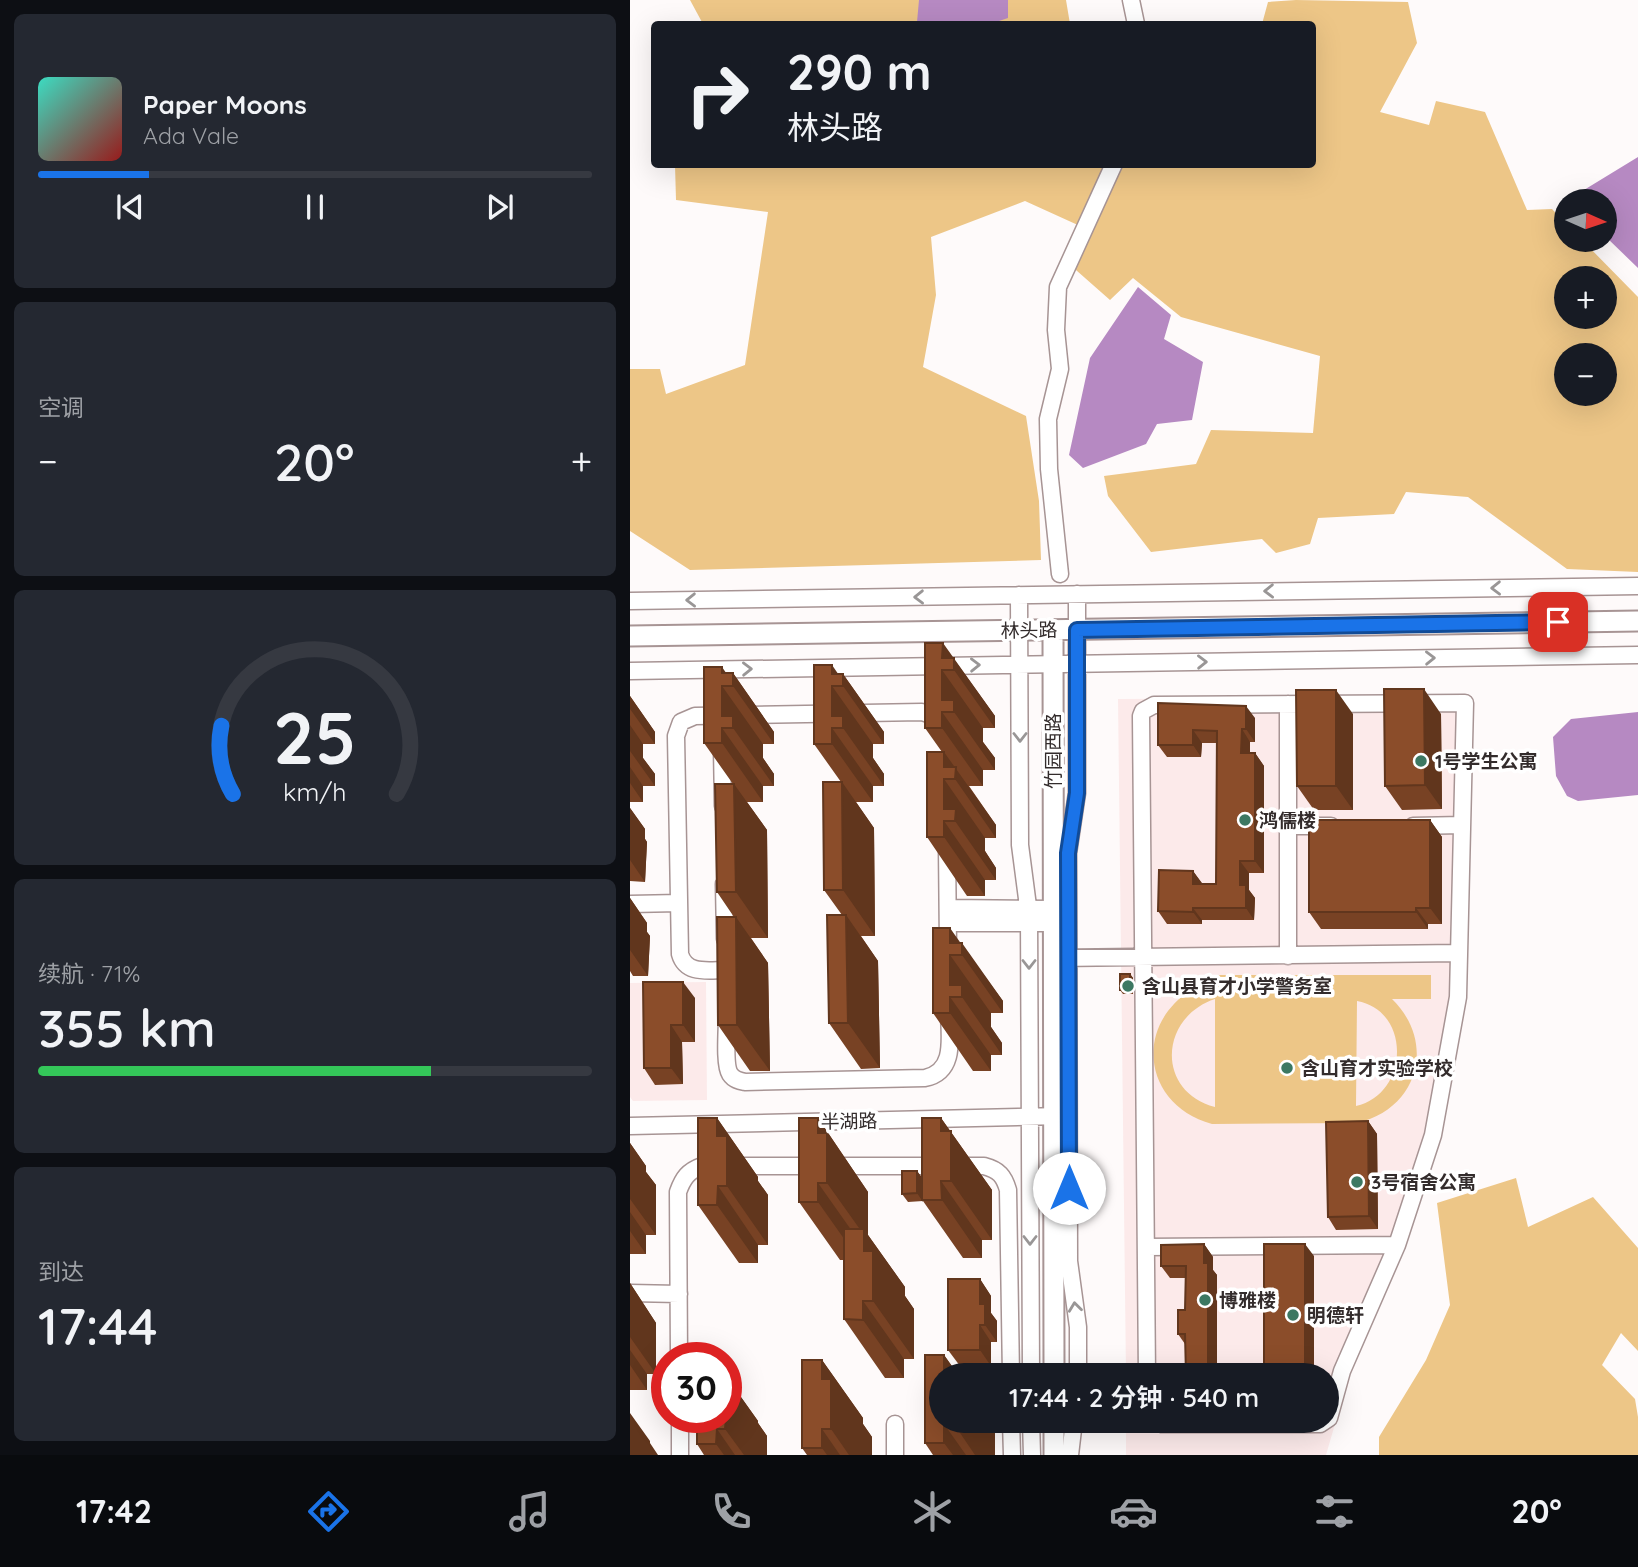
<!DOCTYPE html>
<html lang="zh">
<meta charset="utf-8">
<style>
body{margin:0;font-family:Quicksand,"Noto Sans SC",sans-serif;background:#242831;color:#f1f3f6;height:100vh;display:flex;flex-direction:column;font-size:26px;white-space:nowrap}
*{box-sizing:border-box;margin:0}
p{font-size:23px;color:#9ea1a6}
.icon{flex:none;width:38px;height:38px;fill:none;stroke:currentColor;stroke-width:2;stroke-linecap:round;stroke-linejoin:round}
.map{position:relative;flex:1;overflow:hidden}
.side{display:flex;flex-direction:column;gap:14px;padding:14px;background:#0d0f14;width:630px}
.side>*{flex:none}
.banner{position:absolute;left:21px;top:21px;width:665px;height:147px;border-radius:7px;box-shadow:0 7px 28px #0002;background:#171b24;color:#f1f3f6;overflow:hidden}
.needle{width:46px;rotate:93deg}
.fabs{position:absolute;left:924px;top:189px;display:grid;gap:14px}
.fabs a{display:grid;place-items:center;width:63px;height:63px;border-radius:50%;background:#171b24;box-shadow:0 7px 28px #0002;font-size:35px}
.speed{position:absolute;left:21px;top:1342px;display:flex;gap:14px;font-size:35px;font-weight:700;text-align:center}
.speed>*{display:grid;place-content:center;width:91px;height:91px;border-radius:50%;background:#171b24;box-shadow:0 7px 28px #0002;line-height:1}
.speed .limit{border:10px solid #d22;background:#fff;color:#111}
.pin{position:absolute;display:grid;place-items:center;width:60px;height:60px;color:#fff;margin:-30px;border-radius:14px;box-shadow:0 4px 10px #0006}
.me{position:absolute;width:77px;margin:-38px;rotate:0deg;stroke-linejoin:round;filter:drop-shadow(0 0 5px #0008)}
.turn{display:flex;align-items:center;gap:24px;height:147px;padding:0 21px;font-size:32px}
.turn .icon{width:91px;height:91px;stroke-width:2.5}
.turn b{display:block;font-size:49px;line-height:60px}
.big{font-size:52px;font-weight:600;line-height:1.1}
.side .widget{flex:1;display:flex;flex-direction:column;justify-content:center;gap:10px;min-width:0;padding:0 24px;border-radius:10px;background:#242831}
.side .dial{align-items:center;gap:0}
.dial svg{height:182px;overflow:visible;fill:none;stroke:#363941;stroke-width:7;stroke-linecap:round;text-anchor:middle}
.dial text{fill:#f1f3f6;stroke:none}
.song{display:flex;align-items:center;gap:21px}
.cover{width:84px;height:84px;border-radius:10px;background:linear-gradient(135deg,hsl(170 70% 55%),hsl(0 70% 35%))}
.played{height:7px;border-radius:4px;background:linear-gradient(90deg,#1a73e8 20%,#363941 20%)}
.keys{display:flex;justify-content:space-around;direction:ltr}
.heat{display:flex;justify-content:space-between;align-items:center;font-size:38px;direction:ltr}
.charge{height:10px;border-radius:5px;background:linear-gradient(90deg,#34c759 71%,#363941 0)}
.trip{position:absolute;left:299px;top:1363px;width:410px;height:70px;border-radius:35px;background:#171b24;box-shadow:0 7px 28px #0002;font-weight:600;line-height:70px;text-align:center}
.dock{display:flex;height:112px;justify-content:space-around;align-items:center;background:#090b0e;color:#9ea1a6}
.dock .icon{width:49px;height:49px}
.dock .on{color:#1a73e8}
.dock b{font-size:32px;color:#f1f3f6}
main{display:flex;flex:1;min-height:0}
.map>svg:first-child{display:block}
</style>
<main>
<section class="side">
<div class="widget">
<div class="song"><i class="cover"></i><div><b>Paper Moons</b><p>Ada Vale</p></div></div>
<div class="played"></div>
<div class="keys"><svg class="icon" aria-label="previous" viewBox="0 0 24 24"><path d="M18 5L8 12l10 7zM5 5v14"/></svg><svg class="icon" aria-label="pause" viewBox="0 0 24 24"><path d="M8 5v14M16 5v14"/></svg><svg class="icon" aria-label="next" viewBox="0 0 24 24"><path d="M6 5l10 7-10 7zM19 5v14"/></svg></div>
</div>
<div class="widget"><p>空调</p>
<div class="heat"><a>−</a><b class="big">20°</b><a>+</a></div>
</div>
<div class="widget dial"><svg viewBox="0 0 100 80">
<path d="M14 69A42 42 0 1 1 86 69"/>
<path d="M14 69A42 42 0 0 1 9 39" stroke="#1a73e8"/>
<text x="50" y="56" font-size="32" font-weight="700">25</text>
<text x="50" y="72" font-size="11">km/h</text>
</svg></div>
<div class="widget"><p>续航 · 71%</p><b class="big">355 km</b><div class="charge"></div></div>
<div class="widget"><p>到达</p><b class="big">17:44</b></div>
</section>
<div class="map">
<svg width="1008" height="1455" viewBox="0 0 1008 1455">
<rect width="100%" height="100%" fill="#fefafa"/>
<path fill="#fceaea" d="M842,697L835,996L763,1273L719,1376L696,1455H496V1421H696V1376L496,1375L488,699Z
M76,982L77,1100L3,1101L0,1097V983Z"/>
<path fill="#edc687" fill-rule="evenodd" d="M60,0H436L440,24H73Z
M666,0L778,2L787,43L750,112L799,125L806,101L855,112L897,210L922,209L936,224V240H952L1008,297V572L937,569L838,497L776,492L764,514L688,518L680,544L646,553L632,539L521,552L478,496L474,476L566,464L581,430L683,433L690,356L551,317L503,278L480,300L438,263L461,231L395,201L301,237L306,295L293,367L396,416L409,501L411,560L60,570L0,531V369H30L36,394L115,365L138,212L46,200L45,165L682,164V24H632L638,2ZM936,278H975V317H936ZM936,355H975V394H936Z
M561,975H801V999H762C807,1043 788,1109 727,1123L582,1124C515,1106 502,1028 561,990ZM585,999V1107C525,1091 530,1017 585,999ZM727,1001C782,1011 779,1094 726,1106Z
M886,1178L898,1227L963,1197L1008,1248V1351L991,1333L972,1365L1005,1399L1008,1417V1455H749V1437L796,1360L820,1305L807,1203Z"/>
<path fill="#b689c2" d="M289,0H378V18L360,24H291L287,22Z
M1008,157V268L975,236V201H936V214L931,204Z
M508,287L541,315L534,339L573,362L562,420L527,424L516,444L453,468L439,455L460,358Z
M1008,712V795L948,801L937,796L926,776L923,737L941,719Z"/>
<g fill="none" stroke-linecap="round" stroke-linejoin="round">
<defs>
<path id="minor" d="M501,0L506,24
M430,574L419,469L418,419L430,369L426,330L428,287L484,164
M447,594V793L438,853L439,1261L448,1327V1376
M389,595L390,845L399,914L401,1376
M0,601L1008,586
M0,671L1008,655
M658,704V956
M92,748L93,806
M658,826H701
M783,826L832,825
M317,847L318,948
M94,884L95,939
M0,904L49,903
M318,908L423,909
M318,923H423
M428,958L829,953
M96,970C78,970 56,975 50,954L46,736L51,722L65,716L292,712L307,717L312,724
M97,1017C97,1030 94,1065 100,1074C104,1080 110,1081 115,1082L295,1078C325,1072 320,1040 319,1015
M0,1126L433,1116
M516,1247L767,1245
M0,1293L49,1294
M49,1358L48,1192C53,1178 58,1171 72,1166H354C369,1170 374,1176 378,1190L381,1376
M517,1376L511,716L513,711L524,705L835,703L828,997L803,1135L767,1245L712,1371L699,1418L690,1424H532L524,1421
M50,1418V1455
M381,1421L382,1455
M401,1421L402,1455
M265,1424V1455
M440,1455L444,1421"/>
<path id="major" d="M423,630L424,1376
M0,636L1008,621
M424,1421V1455"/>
</defs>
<use href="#minor" stroke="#a79494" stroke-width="19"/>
<use href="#major" stroke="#a79494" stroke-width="23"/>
<use href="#minor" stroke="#fff" stroke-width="16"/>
<use href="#major" stroke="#fff" stroke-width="19"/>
</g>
<path fill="#784224" d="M295,643L323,658L365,716V728H353V742L365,758V770H353V786H339L366,825V838H355V851L366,868V880H355V896H337L297,837L312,752L295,728Z
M184,665L208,674H213L254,732V744H243V758L254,774V786H243V802H226L244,828L245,936H231L248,961L250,1068L231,1069L199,1023L212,915L194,890L211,782L184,744Z
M74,667L97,673H103L144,732V744H133V758L144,774V786H133V802H117L137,830L138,938H121L138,963L140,1071H120L88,1025L104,917L87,892L103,784L74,743Z
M0,696L25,732V744H13V758L25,774V786H13V802H0Z
M528,703L625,718V742H620V753H625L634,766V873H619V890L625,898L624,920H572V924H537L528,911L563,871L572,884H586L587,743H572L571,757H537L528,745Z
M723,714V810H684L667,786Z
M811,714L812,809L772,810L755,786Z
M0,808L15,829V839L17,842L15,882L0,881Z
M800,820L812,837V924H798V929H691L679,912Z
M0,898L17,923V932L20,936L18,976H3L0,971Z
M303,928L330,943L373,1001V1013H361V1027L372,1043V1055H361V1071H343L303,1013Z
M500,974L503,978V994H493L490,990Z
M13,982L65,998V1042H52L53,1084L25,1085L14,1068Z
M87,1118L128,1177V1181L138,1195V1245H128V1263H109L68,1205Z
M188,1118L238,1192V1235L275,1287V1296L284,1309V1359H274V1378H255L214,1319V1260H210L169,1202Z
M311,1118L362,1190V1240H352V1258H333L293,1201L278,1202L272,1194L287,1171L292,1178Z
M738,1121L747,1134L748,1229L706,1230L698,1217Z
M0,1143L16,1166V1172L26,1185V1235H16V1254H0Z
M574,1244L583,1257V1270L587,1275V1376H556L555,1344L548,1334L555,1310V1278H540L531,1266Z
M350,1279L361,1296V1313L367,1321V1342H361V1366H330L318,1350Z
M0,1283L26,1323V1374H17V1390H0Z
M314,1355L329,1376H312L365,1433V1455H303L295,1443Z
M192,1360L233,1418V1424L242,1437V1455H177L172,1448Z
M96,1376L128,1421V1423L137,1436V1455H74L67,1444L96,1418Z"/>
<path fill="#61361d" d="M313,643L365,716V728L324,670L312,658Z
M202,665L213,681V674L254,732V744L213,686L202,674Z
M92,667L103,683V673L144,732V744L103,686L92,673Z
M312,670L353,728V742L365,758V770L324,712L312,700Z
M92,686L133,744V758L144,774V786L103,728L92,716Z
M202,686L243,744V758L254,774V786L213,728L202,716Z
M794,689L811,714L812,809L795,785Z
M706,690L723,714V810L706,786Z
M0,696L25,732V744L0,709Z
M616,706L625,718V742L616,729Z
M312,712L353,770V786L312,728Z
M0,725L13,744V758L25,774V786L0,751Z
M92,728L133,786V802L92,743Z
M202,728L243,786V802L202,744Z
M612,729L620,742V766L611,753Z
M563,730L572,743L571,757L563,745Z
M314,752L366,825V838L325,779L314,767Z
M625,753L634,766V873L625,861Z
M0,767L13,786V802L0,783Z
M314,779L355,838V851L366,868V880L325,821L314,809Z
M212,782L244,828L245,936L213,890Z
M104,784L137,830L138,938L106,892Z
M0,808L15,829V839L17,842L15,882L0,860Z
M800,820L812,837V924L800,908Z
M314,821L355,880V896L314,837Z
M610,861L619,873V890L625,898L624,920L616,908L610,885Z
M563,871L572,883V897L563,884Z
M0,898L17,923V932L20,936L18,976L0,950Z
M563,908L572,920V924L563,912Z
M786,908L798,924V929L786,912Z
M216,915L248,961L250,1068L218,1023Z
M106,917L138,963L140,1071L107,1025Z
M320,928L332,945V943L373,1001V1013L332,955L320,943Z
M320,955L361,1013V1027L372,1043V1055L332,997L320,985Z
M500,974L503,978V994L500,990Z
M53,982L65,998V1042L53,1025Z
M320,997L361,1055V1071L320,1013Z
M41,1025L52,1042L53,1084L41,1068Z
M87,1118L128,1177V1181L138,1195V1245L97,1186L87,1136Z
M188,1118L238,1192V1235L275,1287V1296L284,1309V1359L243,1301L234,1251V1235L197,1183L188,1133Z
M311,1118L362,1190V1240L321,1181L311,1131Z
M738,1121L747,1134L748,1229L739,1216Z
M0,1143L16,1166V1172L26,1185V1235L0,1199Z
M287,1171L293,1179V1202L287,1193Z
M311,1181L352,1240V1258L312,1200Z
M188,1183L229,1241V1260L188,1202Z
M88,1186L128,1245V1263L87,1205Z
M0,1212L16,1235V1254L0,1231Z
M574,1244L583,1257V1270L587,1275V1376H578Z
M675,1244L684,1256V1376H675Z
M350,1279L361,1296V1313L367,1321V1342L355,1325L350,1304Z
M0,1283L26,1323V1374L0,1337Z
M233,1301L274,1359V1378L233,1320Z
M350,1325L361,1342V1366L350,1350Z
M0,1350L17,1374V1390L0,1365Z
M314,1355L329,1376H315L314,1374Z
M192,1360L233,1418V1424L242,1437V1455H219L201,1429L192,1379Z
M96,1376L128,1421V1423L137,1436V1455H114L95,1429Z
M0,1413L20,1441V1443L28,1455H0Z
M324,1421H356L365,1433V1455H345L324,1424Z
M314,1424L336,1455H323L314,1443Z
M87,1429L105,1455H94L86,1444Z
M192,1429L210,1455H197L192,1448Z"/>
<path fill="#8b4d2a" stroke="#61361d" stroke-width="2" d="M295,643H313L312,658H324V670H312V700H324V712H312V728H295Z
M184,665H202V674H213V686H202V716H213V728H202V744H184Z
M74,667H92V673H103V686H92V716H103V728H92V743H74Z
M754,689H794L795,785L755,786Z
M666,690H706V786H667Z
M528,703L616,706V729H612L611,753H625V861H610V885H616V908H563V912L528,911L529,870L563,871V884H586L587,731L563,730V745H528Z
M297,752H314V767H326L325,779H314V809H326L325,821H314V837H297Z
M193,782H212L213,890H194Z
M85,784H104L106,892H87Z
M679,820H800V908H786V912H679Z
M197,915H216L218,1023H199Z
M87,917H106L107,1025H88Z
M303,928H320V943H332V955H320V985H332V997H320V1013H303Z
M490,974H500V990H490Z
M13,982H53V1025H41V1068H14Z
M68,1118H87V1136H97V1186H88L87,1205H68Z
M169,1118H188V1133H197V1183H188V1202H169Z
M292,1118H311V1131H321V1181H311L312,1200H292Z
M738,1121L739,1216L698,1217L696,1122Z
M272,1171H287V1193L272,1194Z
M214,1229H234V1251H243V1301H233V1320L214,1319Z
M574,1244V1263H578V1376H556L555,1334H548V1310H555L556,1266H531V1245Z
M634,1244H675V1376H634Z
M318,1279H350V1304H355V1325H350V1350H318Z
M295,1355H314V1374H324V1376H312V1421H324V1424H314V1443H295Z
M172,1360H192V1379H201V1429H192V1448H172Z
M67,1418H96L95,1429H87L86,1444H67Z"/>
<defs><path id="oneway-chevron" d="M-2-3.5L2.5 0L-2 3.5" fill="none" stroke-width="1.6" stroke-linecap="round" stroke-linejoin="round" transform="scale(1.75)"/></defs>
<g stroke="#999696">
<use href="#oneway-chevron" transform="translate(866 588) rotate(179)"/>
<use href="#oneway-chevron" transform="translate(639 591) rotate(179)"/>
<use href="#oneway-chevron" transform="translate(289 597) rotate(179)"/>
<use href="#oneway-chevron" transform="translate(61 600) rotate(179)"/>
<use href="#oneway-chevron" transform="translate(800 658) rotate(-1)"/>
<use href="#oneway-chevron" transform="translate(572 662) rotate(-1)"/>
<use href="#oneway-chevron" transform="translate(345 665) rotate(-1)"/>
<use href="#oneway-chevron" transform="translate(117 669) rotate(-1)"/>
<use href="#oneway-chevron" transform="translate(390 737) rotate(90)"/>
<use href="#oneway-chevron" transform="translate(399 964) rotate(90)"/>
<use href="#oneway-chevron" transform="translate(400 1240) rotate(90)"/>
<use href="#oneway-chevron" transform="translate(445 1307) rotate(-97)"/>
</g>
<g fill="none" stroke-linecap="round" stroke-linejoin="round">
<defs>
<path id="route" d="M439,1188L438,853L447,793V630L928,622"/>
</defs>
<use href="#route" stroke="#114b97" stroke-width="18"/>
<use href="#route" stroke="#1a73e8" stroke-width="12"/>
</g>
<g fill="#3c7862" stroke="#fff" stroke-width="2.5">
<circle cx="791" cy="761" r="7"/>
<circle cx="615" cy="820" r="7"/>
<circle cx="498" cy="986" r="7"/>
<circle cx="657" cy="1068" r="7"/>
<circle cx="727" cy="1182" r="7"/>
<circle cx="575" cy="1300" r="7"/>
<circle cx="663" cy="1315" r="7"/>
</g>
<g text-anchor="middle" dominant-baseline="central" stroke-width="7" stroke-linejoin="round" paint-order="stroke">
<g font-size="19" fill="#332c2c" stroke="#fff">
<text transform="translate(399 630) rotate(-1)">林头路</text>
<text transform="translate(423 751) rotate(-90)">竹园西路</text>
<text transform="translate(219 1121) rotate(-1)">半湖路</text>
</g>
<g font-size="19" font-weight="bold" fill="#332c2c" stroke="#fff" text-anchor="start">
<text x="805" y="761">1号学生公寓</text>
<text x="629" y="820">鸿儒楼</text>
<text x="512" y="986">含山县育才小学警务室</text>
<text x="671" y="1068">含山育才实验学校</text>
<text x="741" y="1182">3号宿舍公寓</text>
<text x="589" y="1300">博雅楼</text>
<text x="677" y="1315">明德轩</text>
</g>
</g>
</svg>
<div class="fabs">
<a><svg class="needle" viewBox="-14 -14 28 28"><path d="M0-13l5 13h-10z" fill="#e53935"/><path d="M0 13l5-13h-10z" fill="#9ea1a6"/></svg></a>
<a>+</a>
<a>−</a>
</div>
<div class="speed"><div class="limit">30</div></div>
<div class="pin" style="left:928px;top:622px;background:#d93025"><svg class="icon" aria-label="arrive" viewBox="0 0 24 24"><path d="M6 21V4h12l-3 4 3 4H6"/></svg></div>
<svg class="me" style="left:439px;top:1188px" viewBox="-20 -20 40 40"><circle r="19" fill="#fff"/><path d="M0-13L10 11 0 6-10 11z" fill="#1a73e8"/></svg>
<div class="trip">17:44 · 2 分钟 · 540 m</div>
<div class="banner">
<div class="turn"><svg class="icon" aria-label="right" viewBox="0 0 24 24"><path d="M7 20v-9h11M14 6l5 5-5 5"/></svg><div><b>290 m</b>林头路</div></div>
</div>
</div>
</main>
<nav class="dock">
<b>17:42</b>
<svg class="icon on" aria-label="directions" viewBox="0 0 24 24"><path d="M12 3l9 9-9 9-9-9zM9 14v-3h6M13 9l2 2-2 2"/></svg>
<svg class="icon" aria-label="music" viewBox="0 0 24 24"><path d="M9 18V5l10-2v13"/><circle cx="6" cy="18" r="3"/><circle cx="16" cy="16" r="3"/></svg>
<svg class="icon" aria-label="phone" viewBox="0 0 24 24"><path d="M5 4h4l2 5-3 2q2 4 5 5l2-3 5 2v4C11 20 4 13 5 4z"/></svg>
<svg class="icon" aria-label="climate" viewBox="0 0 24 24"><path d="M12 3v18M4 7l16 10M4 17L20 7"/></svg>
<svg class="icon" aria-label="car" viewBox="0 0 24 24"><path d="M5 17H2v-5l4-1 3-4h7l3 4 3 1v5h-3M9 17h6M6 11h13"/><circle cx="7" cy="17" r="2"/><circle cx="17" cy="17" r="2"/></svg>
<svg class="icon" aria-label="filters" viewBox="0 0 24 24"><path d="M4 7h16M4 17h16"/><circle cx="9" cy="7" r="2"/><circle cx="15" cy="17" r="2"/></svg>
<b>20°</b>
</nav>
